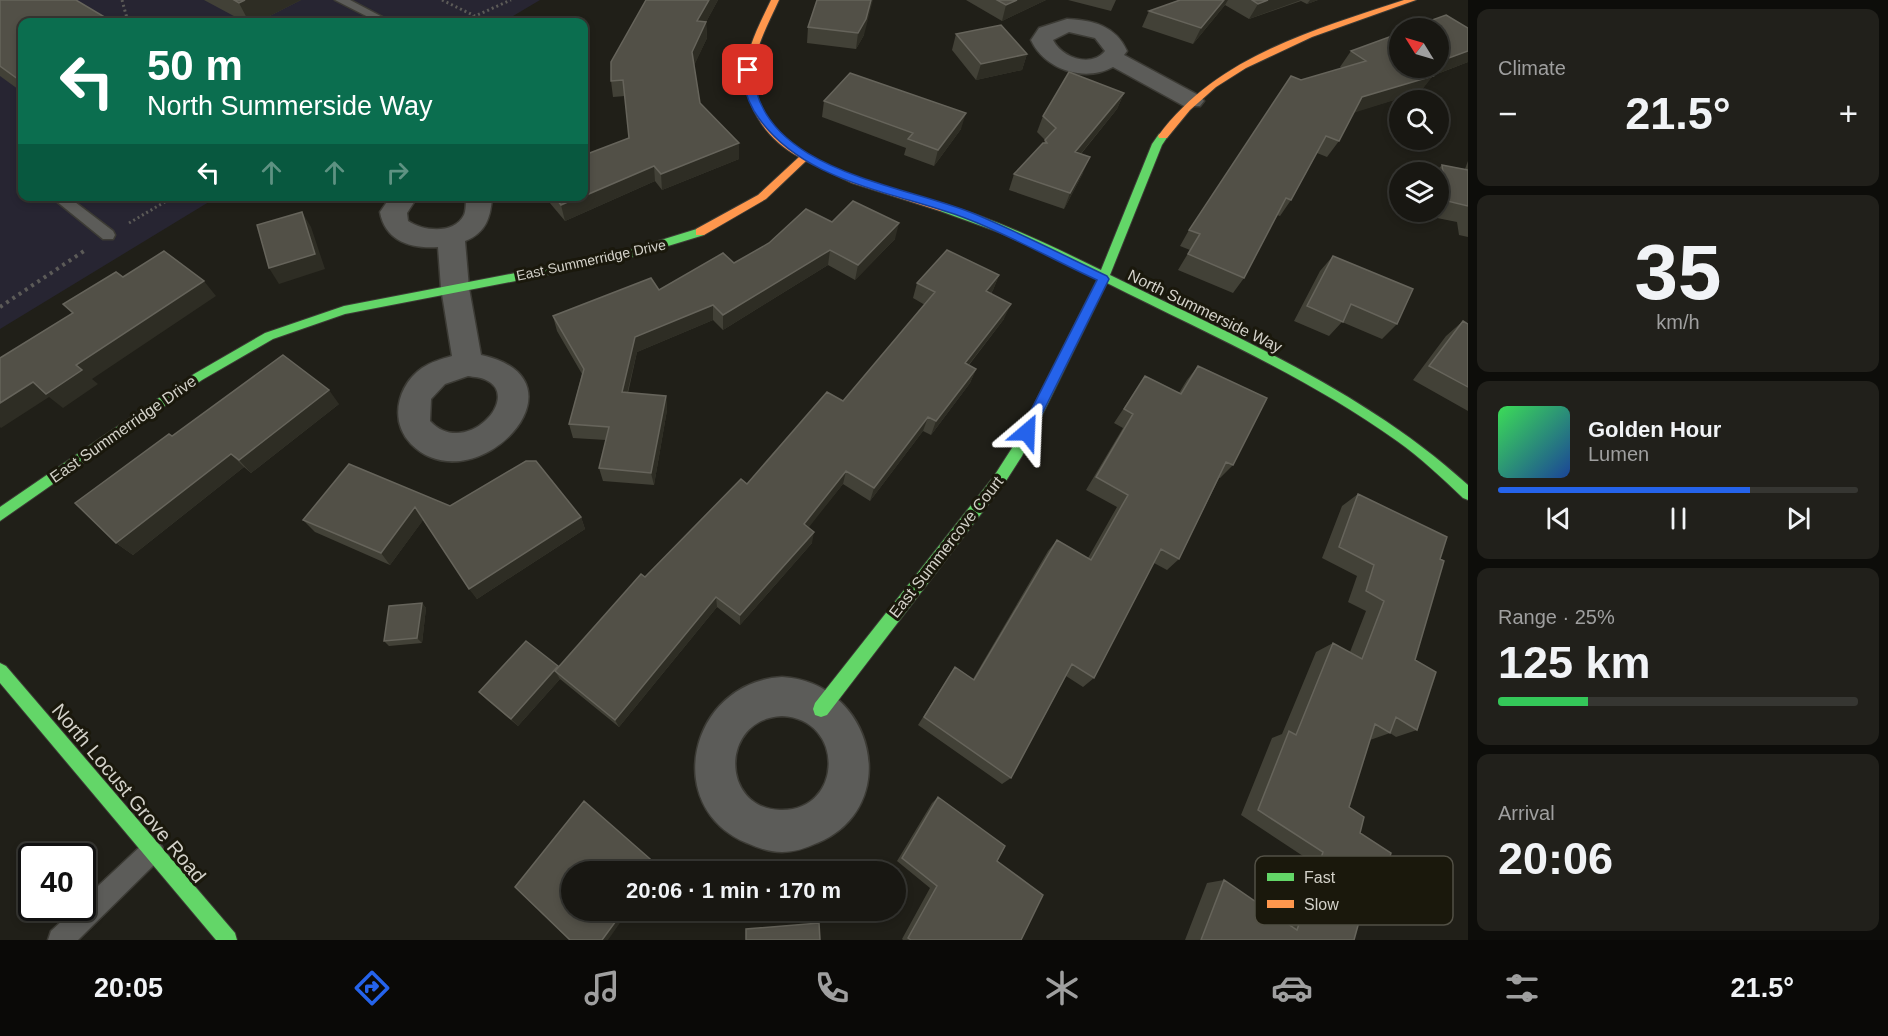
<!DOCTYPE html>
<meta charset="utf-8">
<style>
body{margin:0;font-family:Helvetica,sans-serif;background:#21201b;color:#f1f3f6;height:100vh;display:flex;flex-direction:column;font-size:22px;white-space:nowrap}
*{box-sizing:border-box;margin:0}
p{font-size:20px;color:#9f9f9f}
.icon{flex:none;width:33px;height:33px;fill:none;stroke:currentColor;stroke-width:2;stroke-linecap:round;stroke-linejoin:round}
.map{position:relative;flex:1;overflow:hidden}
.drawer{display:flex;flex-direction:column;gap:9px;padding:9px;background:#0d0d0a;width:420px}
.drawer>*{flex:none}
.top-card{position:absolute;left:18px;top:18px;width:570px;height:183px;border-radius:12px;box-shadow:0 3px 9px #0003,0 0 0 2px #363632;background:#0b6e4f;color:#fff;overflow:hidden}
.needle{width:39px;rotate:307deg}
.fabs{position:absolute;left:1389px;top:18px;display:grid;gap:12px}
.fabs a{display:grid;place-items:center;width:60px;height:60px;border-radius:50%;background:#181712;box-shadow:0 3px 9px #0003,0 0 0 2px #363632;font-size:30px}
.speed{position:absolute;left:18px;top:843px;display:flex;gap:12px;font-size:30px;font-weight:700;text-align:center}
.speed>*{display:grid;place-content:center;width:78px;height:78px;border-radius:50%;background:#181712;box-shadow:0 3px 9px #0003,0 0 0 2px #363632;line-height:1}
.speed .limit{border:3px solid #111;border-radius:9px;background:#fff;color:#111}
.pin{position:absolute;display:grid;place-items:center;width:51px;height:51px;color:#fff;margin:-26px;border-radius:12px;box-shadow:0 3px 9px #0006}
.me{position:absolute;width:66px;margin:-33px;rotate:26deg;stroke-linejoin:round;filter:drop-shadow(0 0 4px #0008)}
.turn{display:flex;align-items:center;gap:21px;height:126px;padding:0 30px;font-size:27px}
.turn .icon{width:78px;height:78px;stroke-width:2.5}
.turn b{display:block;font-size:42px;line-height:51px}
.lanes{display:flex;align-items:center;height:57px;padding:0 30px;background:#0003;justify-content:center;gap:30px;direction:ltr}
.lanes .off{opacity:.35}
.big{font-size:45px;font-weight:700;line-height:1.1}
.drawer .widget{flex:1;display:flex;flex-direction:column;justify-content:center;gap:9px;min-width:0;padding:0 21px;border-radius:12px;background:#21201b}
.drawer .dial{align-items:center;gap:0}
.dial b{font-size:78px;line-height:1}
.song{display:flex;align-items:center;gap:18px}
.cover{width:72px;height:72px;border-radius:9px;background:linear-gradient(135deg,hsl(130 70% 55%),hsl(220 70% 35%))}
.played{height:6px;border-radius:3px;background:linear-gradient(90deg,#2563eb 70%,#363632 70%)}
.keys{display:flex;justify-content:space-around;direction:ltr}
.heat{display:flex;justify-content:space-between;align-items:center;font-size:33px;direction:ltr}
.charge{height:9px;border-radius:4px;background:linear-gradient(90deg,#34c759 25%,#363632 0)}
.trip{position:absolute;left:561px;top:861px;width:345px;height:60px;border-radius:30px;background:#181712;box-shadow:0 3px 9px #0003,0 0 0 2px #363632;font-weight:700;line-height:60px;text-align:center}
.dock{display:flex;height:96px;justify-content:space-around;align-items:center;background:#0a0907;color:#9f9f9f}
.dock .icon{width:42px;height:42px}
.dock .on{color:#2563eb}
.dock b{font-size:27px;color:#f1f3f6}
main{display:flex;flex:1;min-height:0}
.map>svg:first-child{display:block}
</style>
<main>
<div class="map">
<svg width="1468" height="940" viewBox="0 0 1468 940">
<rect width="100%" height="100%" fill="#201f18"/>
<path fill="#272532" d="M0,0H540L503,22H22V196L217,197L0,329Z"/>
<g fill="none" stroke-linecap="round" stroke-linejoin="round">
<defs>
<path id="lane" d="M335,0H350L392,22H378Z
M50,196H67L113,231L115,235L113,239H103Z
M152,839L160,843L164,851L160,859L78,940H48L51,931L76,908H82V901L144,843Z"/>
<path id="street" d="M1067,19C1093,20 1116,26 1127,51L1124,55L1200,96L1204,101L1200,106H1184L1113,67C1084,83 1044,69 1031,40L1039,28ZM1069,32L1095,38L1105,51C1091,68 1062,58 1053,40Z
M391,196H418L407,213L408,221C423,231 454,235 464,215C466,211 466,202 466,196H492C491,217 486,233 465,241L469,288L481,355C596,380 474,507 411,444C389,421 397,386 422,368C431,362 441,359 452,356L441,288L438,247C411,249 385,241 380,212ZM468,376C474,377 481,377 486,380C523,397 465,459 430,421L431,399L445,384Z
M782,677C874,682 904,807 817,843C806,848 795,852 782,852C769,852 758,848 747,843C660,807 690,682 782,677ZM782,716C846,719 843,812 780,810C720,808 720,719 782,716Z"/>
<path id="fast" d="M1163,133L1168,136L1162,145L1110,275C1234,336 1365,391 1468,485V500L1463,498C1442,478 1421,458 1397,441C1308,377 1204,332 1107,283L1022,456L1004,484L827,715L821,717L815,715L813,709L815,703L994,476L1012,448L1098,278L1001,233L940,211L939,208L944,204C998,220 1050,245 1101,270L1152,144L1159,134Z
M700,228L705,232L704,235L619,261L345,314L273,339L202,380L0,521V507L194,374L265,333L344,306L619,253Z
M0,663L6,666L235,933L237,940H216L0,683Z"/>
<path id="slow" d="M771,0H779C769,23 752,51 754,78C760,161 883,186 948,205V211H940L852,183L806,161L766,199L704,235H696V229L758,195L799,157C784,149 770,137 761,123C731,77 750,44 771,0Z
M1404,0H1416L1312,37L1246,68L1216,87L1190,110L1167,138H1159L1158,136C1217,56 1314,30 1404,0Z"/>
</defs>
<use href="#lane" stroke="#3c3b35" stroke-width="3"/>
<use href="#street" stroke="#3c3b35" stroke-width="3"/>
<use href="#fast" stroke="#3c3b35" stroke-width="2"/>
<use href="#slow" stroke="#3c3b35" stroke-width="2"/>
<path stroke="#5c5b58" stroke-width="3" stroke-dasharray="2 3" stroke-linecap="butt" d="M122,0L128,22
M442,0L475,16L511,0
M463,22L475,16
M129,223L175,196"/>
<path stroke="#5c5b58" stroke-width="4" stroke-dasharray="3 4.5" stroke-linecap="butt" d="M0,307L87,249"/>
<use href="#lane" fill="#5c5c59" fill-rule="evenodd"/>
<use href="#street" fill="#5c5c59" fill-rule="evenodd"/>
<use href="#fast" fill="#63d668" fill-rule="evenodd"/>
<use href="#slow" fill="#ff974d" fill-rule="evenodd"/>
</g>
<path fill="#424137" d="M0,0L22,22V92L0,76Z
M204,0H301L258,22H245Z
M646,0H718L706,22L707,38L694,65L700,103L739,159L662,190L655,181L565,221L544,196H584L587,154L629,138L625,96L613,97L611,81Z
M817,0L864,35L856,49L807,43L808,27Z
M966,0H1046L1002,21Z
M1068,0H1116L1111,11Z
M1180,0H1318L1307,4L1301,1L1249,19L1225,5L1193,44L1142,27L1149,11Z
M1468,28V62L1432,76L1420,92L1354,112L1339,141L1327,157L1317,153L1291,200L1280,216L1277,215L1244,278L1233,293L1178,270L1190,250L1180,246L1189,230L1301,80L1342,68L1340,67L1351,51Z
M956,34L1027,54L1022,70L976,80L952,50Z
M1124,93L1117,109L1081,154L1083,173L1064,209L1009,190L1014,174L1044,143L1045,140L1037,132L1043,116Z
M824,101L961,129L934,166L904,155L906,148L822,117Z
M1468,161V237L1459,235L1457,222L1432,217L1431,212H1438V172H1435L1442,165L1465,169Z
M832,222L895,239L855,280L828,265L723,330L713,320L637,352L628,393L666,396L667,410L654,485L603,481L599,468L606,440L573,438L569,424L582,374L557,331L553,316L659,290L734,263Z
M1333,256L1397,324L1382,339L1342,322L1329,336L1294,321L1320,271Z
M999,275L993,290L991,294L1004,319L969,365L976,369L970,383L931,435L923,431L870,501L843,484L808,527L812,543L740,625L717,607L619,727L560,679L518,726L487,700L479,692L558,667L645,577L747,484L843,401L925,305L913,298L917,283Z
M1463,321L1468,324V411L1413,380L1446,336Z
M1198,366L1233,465L1220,478H1219L1179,559L1167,570L1154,563L1094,678L1083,687L1066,676L1011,778L1002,784L918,725L955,667L973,679L1048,551L1057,540L1088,558L1117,507L1086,490L1123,428L1114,423L1145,376L1179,393L1187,380Z
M339,404L251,473L244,467L133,555L116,543L172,436Z
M1358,494L1440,559L1415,660L1417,730L1396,737L1390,733L1370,740L1349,807L1360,833L1372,918L1360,919L1354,940H1185L1207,883L1224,880L1281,920L1303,856L1241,815L1272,738L1282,734L1316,652L1333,643L1350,652L1366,611L1348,602L1357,576L1322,558L1342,506Z
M450,506L581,517L585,529L477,599L423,520L390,565L315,532L303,520Z
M422,603L426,608L422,643L389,646L384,641Z
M938,797L997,861L1021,940H903L902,939L930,888L897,861L932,803Z"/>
<path fill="#2e2d24" d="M245,0H301L258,22H249L239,3Z
M709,0H718L698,37L697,21Z
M871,0H873L864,35L856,49L858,33Z
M1017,0H1046L1002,21L1006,5Z
M1224,0H1228L1225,5L1193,44L1201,28Z
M1268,0H1301L1249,19L1258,4Z
M1310,0H1318L1307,4Z
M706,22L707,38L693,68L692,52Z
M1468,51V62L1424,79L1433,76L1420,92L1350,114L1362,97L1425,68H1438V62Z
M1027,54L1022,70L976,80L981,64Z
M1124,93L1117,109L1069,168L1075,152Z
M966,113L961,129L934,166L938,150Z
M739,143V159L662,190L661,174Z
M1090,157L1083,173L1064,209L1070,193Z
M654,166L655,181L565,221L561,205L581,196H584Z
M302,212L311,227L325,269L279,284L269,268Z
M899,223L895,239L855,280L858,265Z
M830,250L828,265L723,330V315Z
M999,275L993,290L981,306L986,291Z
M204,281L216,296L92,379L98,384L63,408L49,397L1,428L0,427V403L33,382L76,365Z
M1011,304L1004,319L959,377L965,363Z
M713,305V320L637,352L624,406L622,392L635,337Z
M976,369L970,383L931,435L936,421Z
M329,390L339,404L251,473L239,460Z
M666,396L667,410L654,485L651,473Z
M928,417L923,431L870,501L874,488Z
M231,454L244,467L133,555L116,543Z
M846,471L843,484L802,536L804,524Z
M415,507L424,519L390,565L381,553Z
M581,517L585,529L477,599L469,589Z
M814,532L812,543L740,625V615Z
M716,597L717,607L619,727L615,720Z
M422,603L426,608L422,643L417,638Z
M558,666L555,671L560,679L518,726L511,719Z
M657,865L660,868L657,872H652Z
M624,910H629L608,940H602Z"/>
<path fill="#525047" stroke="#66645b" stroke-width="1.5" d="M0,0H76L113,22H22V82L0,66Z
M234,0H245L239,3Z
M646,0H709L697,21L706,22L692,52L700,103L739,143L661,174L654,166L584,196V149L587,154L629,138L623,80L611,81V62Z
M817,0H871L866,19L858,33L808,27Z
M997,0H1017L1006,5Z
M1180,0H1224L1201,28L1149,11Z
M1252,0H1268L1258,4Z
M1446,15L1468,28V51L1438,62V28H1410Z
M1001,25L1027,54L981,64L956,34Z
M1400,33V68H1425L1422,69L1433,76L1362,97L1339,141L1326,136L1291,200L1286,198L1244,278L1188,254L1200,234L1189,230L1291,76L1301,80L1366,61L1351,51Z
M1069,72L1124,93L1075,152L1090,157L1070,193L1014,174L1043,143H1047L1045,140L1056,128L1043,116Z
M850,73L966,113L938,150L908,139L913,133L824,101Z
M1442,165L1468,170V206L1447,201Z
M554,196H581L561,205Z
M853,201L899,223L858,265L830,250L723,315L713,305L635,337L622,392L666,396L651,473L599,468L609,427L569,424L584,369L553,316L651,278L659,290L723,253L734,263L769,243L806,209L832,222Z
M302,212L315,254L269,268L257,225Z
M947,250L999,275L986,291L1011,304L965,363L976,369L936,421L928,417L874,488L846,471L804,524L814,532L740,615L716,597L615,720L555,671L641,574L645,577L741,479L747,484L827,392L843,401L935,292L917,283Z
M164,251L204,281L76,365L82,370L46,394L33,382L0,403V358L73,313L63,304L116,272L123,277Z
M1333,256L1413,289L1397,324L1351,304L1343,322L1307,306Z
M1463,321L1468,324V387L1429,366Z
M283,355L329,390L239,460L231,454L116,543L75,503L169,434L172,436Z
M1198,366L1267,398L1233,465L1226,462L1179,559L1161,549L1094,678L1072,664L1011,778L924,717L955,667L974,680L1057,540L1091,560L1128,495L1096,477L1133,414L1124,409L1145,376L1181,394Z
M526,461H536L581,517L469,589L415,507L381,553L303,520L349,464L450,506Z
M1358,494L1447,537L1440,559L1444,561L1415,660L1436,672L1417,730L1396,717L1390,733L1375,724L1349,807L1364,817L1360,833L1391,853L1372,918L1362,911L1354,940H1201L1224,880L1297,930L1323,852L1258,810L1289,731L1296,735L1333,643L1362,659L1384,601L1366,591L1374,565L1339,547Z
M422,603L417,638L384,641L389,606Z
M526,641L558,666L511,719L479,692Z
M938,797L1005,846L997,861L1043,895L1021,940H911L908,938L937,886L902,858Z
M584,801L657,865L652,872H572V910H624L602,940H570L515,887Z
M819,923L820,940H746V929Z"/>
<path fill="#2563eb" stroke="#184099" stroke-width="1.5" d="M745,68L753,70C757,171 903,184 975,214C1020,233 1063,255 1107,276L1109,279L1031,436H1022L1020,432L1097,280C1053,260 1010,235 965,218C893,191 798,182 754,111C747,99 741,82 745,68Z"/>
<g text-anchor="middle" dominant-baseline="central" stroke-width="6" stroke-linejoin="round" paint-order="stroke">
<g font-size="14" fill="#d3d1c9" stroke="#1a180c">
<text transform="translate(591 260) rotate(-12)">East Summerridge Drive</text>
</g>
<g font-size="16" fill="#d3d1c9" stroke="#1a180c">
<text transform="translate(1205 311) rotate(26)">North Summerside Way</text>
<text transform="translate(123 429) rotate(-35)">East Summerridge Drive</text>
<text transform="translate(946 547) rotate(-52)">East Summercove Court</text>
</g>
<g font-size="20" fill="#d3d1c9" stroke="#1a180c">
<text transform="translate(129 793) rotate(50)">North Locust Grove Road</text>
</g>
</g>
<rect x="1255" y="856" width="198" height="69" rx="9" fill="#1a180c" stroke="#525045" stroke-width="1.5"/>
<rect x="1267" y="873" width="27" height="8" fill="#63d668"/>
<rect x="1267" y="900" width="27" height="8" fill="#ff974d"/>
<g font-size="16" fill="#d3d1c9">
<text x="1304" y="883">Fast</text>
<text x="1304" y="910">Slow</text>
</g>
</svg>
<div class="fabs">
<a><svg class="needle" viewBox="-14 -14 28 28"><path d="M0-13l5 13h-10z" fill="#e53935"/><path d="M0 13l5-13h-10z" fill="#9f9f9f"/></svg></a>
<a><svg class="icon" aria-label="search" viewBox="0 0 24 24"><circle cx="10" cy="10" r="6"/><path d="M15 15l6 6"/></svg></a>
<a><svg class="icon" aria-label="layers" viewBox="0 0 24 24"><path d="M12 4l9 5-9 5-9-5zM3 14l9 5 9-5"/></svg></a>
</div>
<div class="speed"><div class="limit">40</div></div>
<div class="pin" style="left:748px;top:70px;background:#d93025"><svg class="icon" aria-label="arrive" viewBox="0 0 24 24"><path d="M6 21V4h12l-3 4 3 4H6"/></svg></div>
<svg class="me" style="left:1027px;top:432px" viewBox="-20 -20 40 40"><path d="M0-17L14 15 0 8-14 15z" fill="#2563eb" stroke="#fff" stroke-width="4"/></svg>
<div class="trip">20:06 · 1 min · 170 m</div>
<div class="top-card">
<div class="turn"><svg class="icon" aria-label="left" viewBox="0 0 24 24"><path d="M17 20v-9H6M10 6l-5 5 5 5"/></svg><div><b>50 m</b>North Summerside Way</div></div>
<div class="lanes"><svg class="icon" aria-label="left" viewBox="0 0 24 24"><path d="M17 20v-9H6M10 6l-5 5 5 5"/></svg><svg class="icon off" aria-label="ahead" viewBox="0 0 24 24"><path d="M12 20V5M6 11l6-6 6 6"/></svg><svg class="icon off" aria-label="ahead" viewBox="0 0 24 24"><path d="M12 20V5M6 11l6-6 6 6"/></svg><svg class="icon off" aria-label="right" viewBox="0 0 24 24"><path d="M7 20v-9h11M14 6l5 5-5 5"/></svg></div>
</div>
</div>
<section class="drawer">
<div class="widget"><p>Climate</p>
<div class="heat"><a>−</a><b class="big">21.5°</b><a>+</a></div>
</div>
<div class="widget dial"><b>35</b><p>km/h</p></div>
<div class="widget">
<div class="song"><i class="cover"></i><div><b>Golden Hour</b><p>Lumen</p></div></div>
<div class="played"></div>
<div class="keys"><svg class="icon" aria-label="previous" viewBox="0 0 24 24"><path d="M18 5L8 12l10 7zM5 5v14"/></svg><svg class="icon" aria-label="pause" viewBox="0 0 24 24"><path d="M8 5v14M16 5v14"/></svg><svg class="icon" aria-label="next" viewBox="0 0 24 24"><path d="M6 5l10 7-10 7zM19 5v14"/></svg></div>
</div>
<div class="widget"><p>Range · 25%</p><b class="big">125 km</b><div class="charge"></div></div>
<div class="widget"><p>Arrival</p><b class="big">20:06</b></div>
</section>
</main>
<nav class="dock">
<b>20:05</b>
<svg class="icon on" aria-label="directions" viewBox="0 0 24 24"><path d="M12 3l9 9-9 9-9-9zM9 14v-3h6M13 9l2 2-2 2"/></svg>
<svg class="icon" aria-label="music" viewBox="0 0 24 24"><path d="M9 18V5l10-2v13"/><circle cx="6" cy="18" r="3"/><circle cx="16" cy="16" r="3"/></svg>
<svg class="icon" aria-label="phone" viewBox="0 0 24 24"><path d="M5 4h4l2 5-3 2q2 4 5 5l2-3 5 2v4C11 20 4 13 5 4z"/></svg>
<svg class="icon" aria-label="climate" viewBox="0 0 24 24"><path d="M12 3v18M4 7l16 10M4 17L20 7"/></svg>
<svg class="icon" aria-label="car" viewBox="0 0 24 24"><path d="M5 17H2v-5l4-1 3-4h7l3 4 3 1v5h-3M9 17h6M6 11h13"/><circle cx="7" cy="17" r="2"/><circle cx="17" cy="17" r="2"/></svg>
<svg class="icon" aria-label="filters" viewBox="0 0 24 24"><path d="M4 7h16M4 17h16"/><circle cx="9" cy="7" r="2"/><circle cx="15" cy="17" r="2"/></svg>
<b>21.5°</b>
</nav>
